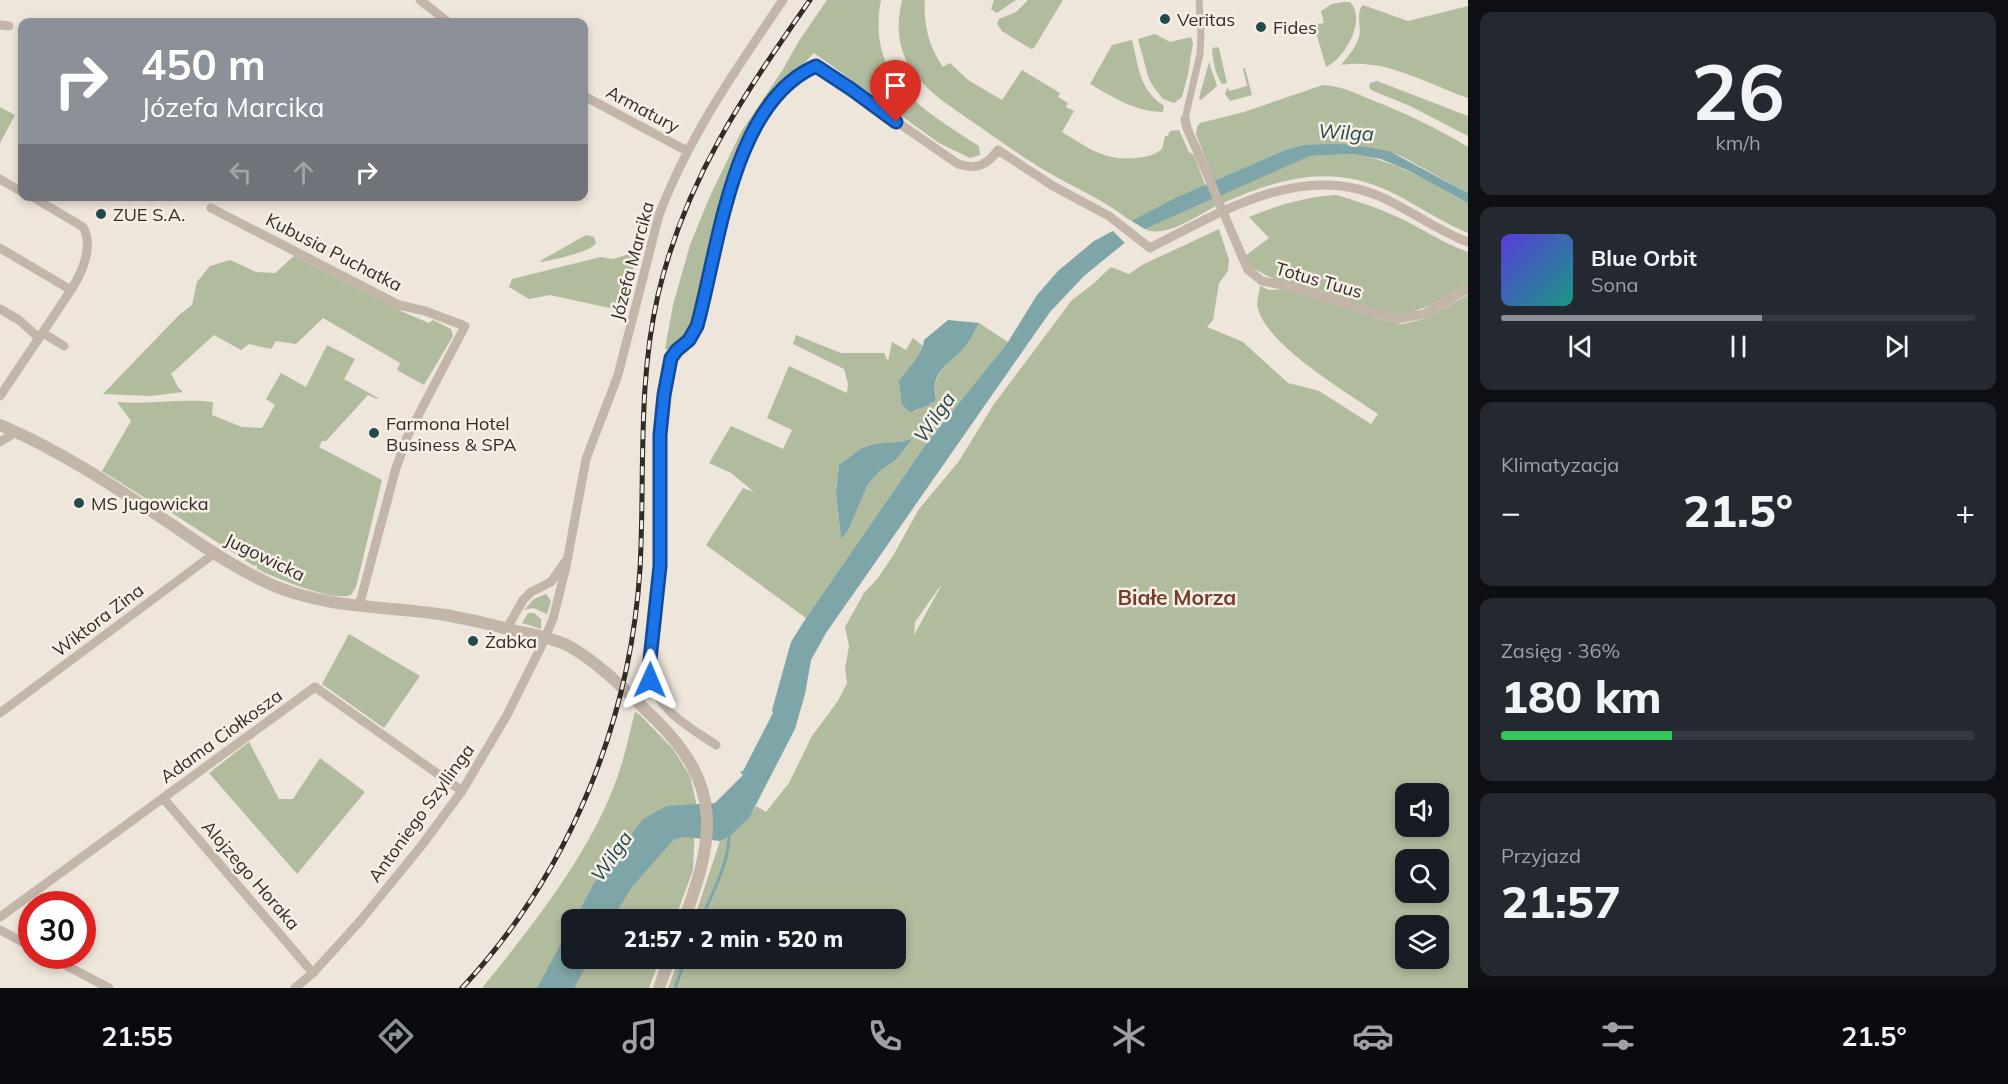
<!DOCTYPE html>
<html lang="pl">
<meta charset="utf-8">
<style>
body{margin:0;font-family:Mulish,sans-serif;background:#242831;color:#f1f3f6;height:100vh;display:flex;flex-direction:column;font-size:22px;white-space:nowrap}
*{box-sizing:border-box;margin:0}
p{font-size:20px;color:#9ea1a6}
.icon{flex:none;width:33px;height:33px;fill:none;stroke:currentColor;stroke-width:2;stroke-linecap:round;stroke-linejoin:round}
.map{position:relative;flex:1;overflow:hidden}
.drawer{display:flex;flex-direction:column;gap:12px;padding:12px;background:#0d0f14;width:540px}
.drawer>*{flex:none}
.guide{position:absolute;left:18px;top:18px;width:570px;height:183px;border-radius:12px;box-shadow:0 3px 9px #0003;background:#8c9099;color:#fff;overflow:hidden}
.fabs{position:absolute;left:1395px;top:783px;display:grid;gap:12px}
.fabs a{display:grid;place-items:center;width:54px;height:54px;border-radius:12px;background:#171b24;box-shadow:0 3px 9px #0003;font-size:30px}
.speed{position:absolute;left:18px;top:891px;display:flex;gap:12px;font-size:30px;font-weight:700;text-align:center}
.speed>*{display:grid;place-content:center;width:78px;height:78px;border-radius:50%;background:#171b24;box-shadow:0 3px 9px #0003;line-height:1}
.speed .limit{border:9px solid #d22;background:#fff;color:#111}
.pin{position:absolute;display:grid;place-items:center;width:51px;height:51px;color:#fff;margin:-62px -26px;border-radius:50% 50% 50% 0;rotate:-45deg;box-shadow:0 0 6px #0007}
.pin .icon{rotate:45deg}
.me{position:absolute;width:66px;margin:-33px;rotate:1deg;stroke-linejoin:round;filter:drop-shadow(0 0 4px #0008)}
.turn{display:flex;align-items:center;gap:21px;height:126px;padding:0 24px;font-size:27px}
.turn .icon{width:78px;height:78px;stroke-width:2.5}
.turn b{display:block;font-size:42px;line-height:51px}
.lanes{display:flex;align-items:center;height:57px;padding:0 24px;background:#0003;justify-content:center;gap:30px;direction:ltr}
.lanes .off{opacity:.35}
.big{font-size:45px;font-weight:800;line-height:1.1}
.drawer .tile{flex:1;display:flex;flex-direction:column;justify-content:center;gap:9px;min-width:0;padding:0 21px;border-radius:12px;background:#242831}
.drawer .dial{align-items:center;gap:0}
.dial b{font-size:78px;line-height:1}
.song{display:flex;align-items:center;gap:18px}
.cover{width:72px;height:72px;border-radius:9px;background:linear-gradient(135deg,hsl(250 70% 55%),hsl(170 70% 35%))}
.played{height:6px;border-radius:3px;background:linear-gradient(90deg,#8c9099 55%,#363941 55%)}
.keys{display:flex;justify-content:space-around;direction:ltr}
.heat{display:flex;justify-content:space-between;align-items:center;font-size:33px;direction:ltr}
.charge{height:9px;border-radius:4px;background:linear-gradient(90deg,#34c759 36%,#363941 0)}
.trip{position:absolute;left:561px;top:909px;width:345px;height:60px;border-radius:12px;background:#171b24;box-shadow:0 3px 9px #0003;font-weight:800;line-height:60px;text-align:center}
.tab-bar{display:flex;height:96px;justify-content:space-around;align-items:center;background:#090b0e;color:#9ea1a6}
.tab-bar .icon{width:42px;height:42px}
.tab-bar .selected{color:#8c9099}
.tab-bar b{font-size:27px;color:#f1f3f6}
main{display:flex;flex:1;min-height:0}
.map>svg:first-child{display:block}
</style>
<main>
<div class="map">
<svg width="1468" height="988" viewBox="0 0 1468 988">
<rect width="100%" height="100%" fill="#eee5db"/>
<path fill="#b1bb9d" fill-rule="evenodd" d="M827,0H881C866,79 922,109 979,146L980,155L970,158L939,143L814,53L771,97L744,143L732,167L721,209L697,319L685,338L671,350L665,349L673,305L690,245L710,196L741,132L782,71L799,41Z
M902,0H925C923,24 929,47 943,67L950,63L968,80L1002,100L1022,70L1060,93L1058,97L1068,103L1066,107L1074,111L1062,132C1089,148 1103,161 1136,158C1146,157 1155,155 1162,149L1165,136H1168L1170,131L1179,130L1189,152L1194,155L1205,185L1177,197L1132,222C1106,201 1075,188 1046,171C1020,156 995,137 970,120C947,104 921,88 907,62C897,42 897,21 902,0Z
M994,0H1016L997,13L991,9Z
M1028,0H1063L1034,48L1031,49L1002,31L997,24L999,19L1016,12Z
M1343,2H1350C1367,19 1345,59 1326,67L1314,25L1324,23L1321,11L1332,4Z
M1363,5L1408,21L1468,6V98C1427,84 1386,58 1341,65C1348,56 1356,48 1359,37C1362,27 1355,13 1363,5Z
M1155,34L1170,42L1191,37L1193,43L1188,74L1182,97L1174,103L1163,99L1152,85L1148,76L1138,39Z
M1132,40C1139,68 1139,89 1164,106L1163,112C1135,112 1113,97 1090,84L1112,45Z
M1216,47L1219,48L1227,83L1222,84C1215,74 1213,61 1212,49Z
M1209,62L1217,86L1201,100L1199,98Z
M1245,68L1252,95L1230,101L1225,94L1228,87L1229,91L1247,86L1243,69Z
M1377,81L1468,116V136L1410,106L1371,90L1369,87L1370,83Z
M1323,85C1341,86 1355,93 1372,100C1405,113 1437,128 1468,147V193L1403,157L1388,151L1355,145H1303L1285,150L1214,181L1196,134L1197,127L1200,123L1244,112Z
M0,107L15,115L0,143Z
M1353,154C1396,160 1430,183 1468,203V233C1441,222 1417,205 1391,192C1332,163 1280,178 1223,203L1220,195L1310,156Z
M1336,195C1357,201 1376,207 1395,216C1420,227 1442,243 1468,252V284L1431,305L1407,314L1391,315L1310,287L1276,280L1252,268L1245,256L1269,238L1249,217C1278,205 1305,197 1336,195Z
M1213,199L1216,206C1196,216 1166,239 1144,229Z
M1219,229L1229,260L1228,271L1219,283L1213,320L1207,327L1243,342L1288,383L1319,391L1371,424L1378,414C1347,392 1268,346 1258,309C1256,303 1259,293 1260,286L1269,290L1287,289L1382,320L1402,324L1424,319L1468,295V988H668L679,959L896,958V920L694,919L720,841C735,832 747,821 756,806L766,812L789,783L812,736L838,701L847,683L845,669L849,646L845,627L864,593L878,578L894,554L919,509L959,461L994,404L1072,300L1093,284L1111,267L1129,274L1142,265ZM941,585V586L914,635L915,622ZM1406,794H1438V826H1406ZM1406,860H1438V892H1406ZM1406,926H1438V958H1406Z
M586,235L594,237L596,243C589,253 555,259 542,262L540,261Z
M629,254L635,256L626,309L619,310L550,295L529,299L509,287L512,279L601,257L613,259Z
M294,256L403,312L429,323L433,320L451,329L453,336L424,385L397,370L400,363L323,318L296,344L276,341L271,349L249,344L241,350L214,335L171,374L178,387L183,392L151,396L103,394L179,315L192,305L197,282L210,266L230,260L256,272L275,273Z
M979,323L1008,342L926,444L806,618L706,545L743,488L754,492L731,473L709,463L731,426L783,449L792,430L767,418L789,366L847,393L848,384L844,369L793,344L796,335L841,353H884L888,361L892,342L906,350L913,338L923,346L916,359L915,411L936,400C931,372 946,367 964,348C970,341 975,331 979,323ZM911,440L896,460L881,470L868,484L848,531L841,539L836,493L839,464L887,444Z
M327,345L355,359L344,379L378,398L377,399L368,395L326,441H322L319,447L382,480L356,587L351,595C332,602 276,578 257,569V565L254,566L172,513L175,505L167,501L161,508L102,471L131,421L117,402C149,405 181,398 213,402L212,415L242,427L262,428L275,405L266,399L281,373L306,387Z
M546,594L551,601L547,614L533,608L524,610L534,599Z
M528,613H534L541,619V629L522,623Z
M349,634L420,676L384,728L322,684Z
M635,712L639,714L673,749L690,776L696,802L693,870L675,919L572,920V958L660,959L649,988H482C534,924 597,845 621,766C627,748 630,730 635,712Z
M249,742L279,799H293L320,758L365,792L297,874L209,773Z"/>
<path fill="#7ea5a7" d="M1334,144L1355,145L1389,151L1468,193V203L1409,171L1381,159L1353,154L1310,156L1138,232L1084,276L1050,312L826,633L811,660L805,694L795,729L749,818L731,835L720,841L686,837L674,839L632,887L612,919L575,920L593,885L643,819L667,806L715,803L743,775L740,772L743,771L773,713L772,710L791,642L806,618L926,444L1008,342L1037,295L1058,271L1094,241L1177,197L1285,150L1303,145Z
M948,320L979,323C975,331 970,341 964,348C946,367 930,372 936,400L927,406L910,412L902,405L899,381L916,359L923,346L924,340Z
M912,439L896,460L881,470L868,484L848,531L841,539L836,493L839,464C850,459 856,450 868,446C880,442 897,444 912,439Z
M571,925L572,958L590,959L574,988H537Z"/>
<path fill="#eee5db" d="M1130,220L1148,231L1126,244L1111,229Z"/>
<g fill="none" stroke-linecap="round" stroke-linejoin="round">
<path stroke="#7ea5a7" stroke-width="3" d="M701,920C712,893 730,862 729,833
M675,988L686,958"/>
<path stroke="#c4b5a9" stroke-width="7" d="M1185,119L1200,54L1201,33L1199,0"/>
<path stroke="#c4b5a9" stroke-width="9" d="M420,0L448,22
M0,25L9,26
M584,96L687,151
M1185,119L1187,128L1198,153
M0,179L22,192
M211,208L399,305L425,311L465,326L408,435L396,468L359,606
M0,248L71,290C82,273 94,246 83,227L31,196
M1241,254L1248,270L1262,281L1298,288L1374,313L1397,319L1424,314L1468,289
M0,309L19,320L39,338L71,290
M43,333L64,346
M0,396L39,338
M0,442L16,432
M507,628L523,600L531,592L551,582L565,562
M0,713L215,553
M716,745C688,726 657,711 649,674L660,566V435L664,395L671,358L677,350L689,340L697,326C719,248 731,102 816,66L958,164C977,170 987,165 998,150L1053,186L1109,216L1150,248C1217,214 1297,164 1374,194C1407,207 1435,230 1468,242
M163,798L313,973
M0,917L315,687L462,791
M0,930L32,947
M48,956L109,988
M295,988L313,973L361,920L422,845L462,791L507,715L541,647L553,619L566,567L586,459L618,375L659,215C689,136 736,69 783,0"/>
<path stroke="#c4b5a9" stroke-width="12" d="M0,425C62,451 118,489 174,526C205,548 237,569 272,585C328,609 388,606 446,615C468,619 490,624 512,630C530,634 550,637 567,645C600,663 628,693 655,719C723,786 715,836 684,920
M659,988L670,958"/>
<defs>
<path id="rail" d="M462,988C568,874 630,725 640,569C645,478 637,386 658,295C685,180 743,96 810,0"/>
</defs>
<use href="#rail" stroke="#322b27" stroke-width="5"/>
<use href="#rail" stroke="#f6efe6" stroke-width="3" stroke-dasharray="9" stroke-linecap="butt"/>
<path stroke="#c4b5a9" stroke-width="9" d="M1198,153L1241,254"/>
</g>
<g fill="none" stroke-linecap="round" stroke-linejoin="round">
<defs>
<path id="route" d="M650,680L649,669L660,566V435L664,395L671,358L677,350L689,340L697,326C719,247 732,102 816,66L851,89L896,122"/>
</defs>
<use href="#route" stroke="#114b97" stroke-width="15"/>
<use href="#route" stroke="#1a73e8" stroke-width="10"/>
</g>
<g fill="#234b4e" stroke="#f6efe6" stroke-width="2">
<circle cx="1165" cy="19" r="6"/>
<circle cx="1261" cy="27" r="6"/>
<circle cx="101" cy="214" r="6"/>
<circle cx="374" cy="433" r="6"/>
<circle cx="79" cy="503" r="6"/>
<circle cx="473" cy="641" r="6"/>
</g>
<g text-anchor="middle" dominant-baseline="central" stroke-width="5" stroke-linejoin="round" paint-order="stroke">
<g font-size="18" fill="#322b27" stroke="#f6efe6" text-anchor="start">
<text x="1177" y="19">Veritas</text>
<text x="1273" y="27">Fides</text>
<text x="113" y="214">ZUE S.A.</text>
<text x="386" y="423">Farmona Hotel<tspan x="386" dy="21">Business &amp; SPA</tspan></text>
<text x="91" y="503">MS Jugowicka</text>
<text x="485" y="641">Żabka</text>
</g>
<g font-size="18" fill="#322b27" stroke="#f6efe6">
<text transform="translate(643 109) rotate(28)">Armatury</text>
<text transform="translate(334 252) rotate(27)">Kubusia Puchatka</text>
<text transform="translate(632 261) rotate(-75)">Józefa Marcika</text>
<text transform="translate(1319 280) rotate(16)">Totus Tuus</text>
<text transform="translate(265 557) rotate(26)">Jugowicka</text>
<text transform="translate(98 620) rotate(-37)">Wiktora Zina</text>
<text transform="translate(221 736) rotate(-36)">Adama Ciołkosza</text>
<text transform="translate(421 813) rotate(-54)">Antoniego Szyllinga</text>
<text transform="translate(251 875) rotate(49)">Alojzego Horaka</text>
</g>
<g font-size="20" font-style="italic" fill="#234b4e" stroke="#f6efe6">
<text transform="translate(1346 132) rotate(3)">Wilga</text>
<text transform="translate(934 417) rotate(-55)">Wilga</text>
<text transform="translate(611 856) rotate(-55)">Wilga</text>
</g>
<g font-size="21" font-weight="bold" fill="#763d2b" stroke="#f6efe6">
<text x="1177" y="597">Białe Morza</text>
</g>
</g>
</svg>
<div class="fabs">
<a><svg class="icon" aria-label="sound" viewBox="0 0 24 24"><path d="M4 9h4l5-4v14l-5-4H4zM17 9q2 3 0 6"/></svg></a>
<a><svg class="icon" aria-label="search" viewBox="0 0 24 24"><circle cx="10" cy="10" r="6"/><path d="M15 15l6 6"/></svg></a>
<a><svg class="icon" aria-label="layers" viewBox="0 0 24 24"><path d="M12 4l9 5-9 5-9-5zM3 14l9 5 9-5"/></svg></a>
</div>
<div class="speed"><div class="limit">30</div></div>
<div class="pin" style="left:896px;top:122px;background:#d93025"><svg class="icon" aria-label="arrive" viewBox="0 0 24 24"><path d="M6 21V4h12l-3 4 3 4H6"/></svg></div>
<svg class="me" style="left:650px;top:680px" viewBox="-20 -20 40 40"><path d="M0-17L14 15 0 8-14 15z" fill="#1a73e8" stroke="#fff" stroke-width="4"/></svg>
<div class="trip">21:57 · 2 min · 520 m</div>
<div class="guide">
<div class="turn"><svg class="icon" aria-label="right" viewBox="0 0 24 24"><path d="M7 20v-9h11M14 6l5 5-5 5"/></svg><div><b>450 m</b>Józefa Marcika</div></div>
<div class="lanes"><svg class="icon off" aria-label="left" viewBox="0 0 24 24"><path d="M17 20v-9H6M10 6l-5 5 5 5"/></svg><svg class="icon off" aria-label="ahead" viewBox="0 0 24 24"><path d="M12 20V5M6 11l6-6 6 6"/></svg><svg class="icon" aria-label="right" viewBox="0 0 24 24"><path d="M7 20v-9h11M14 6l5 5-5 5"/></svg></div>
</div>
</div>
<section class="drawer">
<div class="tile dial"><b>26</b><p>km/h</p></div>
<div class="tile">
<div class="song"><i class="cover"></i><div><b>Blue Orbit</b><p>Sona</p></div></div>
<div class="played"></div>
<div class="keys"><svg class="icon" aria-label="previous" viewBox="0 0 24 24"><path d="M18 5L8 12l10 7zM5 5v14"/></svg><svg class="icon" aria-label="pause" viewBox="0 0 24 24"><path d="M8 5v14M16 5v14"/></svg><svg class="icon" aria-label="next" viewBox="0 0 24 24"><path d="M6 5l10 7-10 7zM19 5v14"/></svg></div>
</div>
<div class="tile"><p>Klimatyzacja</p>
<div class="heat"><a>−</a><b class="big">21.5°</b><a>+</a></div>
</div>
<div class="tile"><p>Zasięg · 36%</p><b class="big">180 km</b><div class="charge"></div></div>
<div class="tile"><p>Przyjazd</p><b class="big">21:57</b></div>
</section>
</main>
<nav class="tab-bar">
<b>21:55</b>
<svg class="icon selected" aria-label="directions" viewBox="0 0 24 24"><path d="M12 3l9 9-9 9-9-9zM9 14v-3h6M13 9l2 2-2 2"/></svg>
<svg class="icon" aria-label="music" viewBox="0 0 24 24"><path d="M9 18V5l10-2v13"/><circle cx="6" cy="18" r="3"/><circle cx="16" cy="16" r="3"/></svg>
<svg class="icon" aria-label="phone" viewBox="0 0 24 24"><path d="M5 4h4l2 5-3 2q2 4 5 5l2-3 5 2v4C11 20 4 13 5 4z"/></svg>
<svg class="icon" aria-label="climate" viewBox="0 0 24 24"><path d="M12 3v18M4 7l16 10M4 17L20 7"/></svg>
<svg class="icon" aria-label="car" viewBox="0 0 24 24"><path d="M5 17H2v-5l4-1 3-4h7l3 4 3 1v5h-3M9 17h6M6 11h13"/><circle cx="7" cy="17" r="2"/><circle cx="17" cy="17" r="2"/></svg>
<svg class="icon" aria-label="filters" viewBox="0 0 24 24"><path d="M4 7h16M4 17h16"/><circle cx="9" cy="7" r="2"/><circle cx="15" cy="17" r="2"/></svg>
<b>21.5°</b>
</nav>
